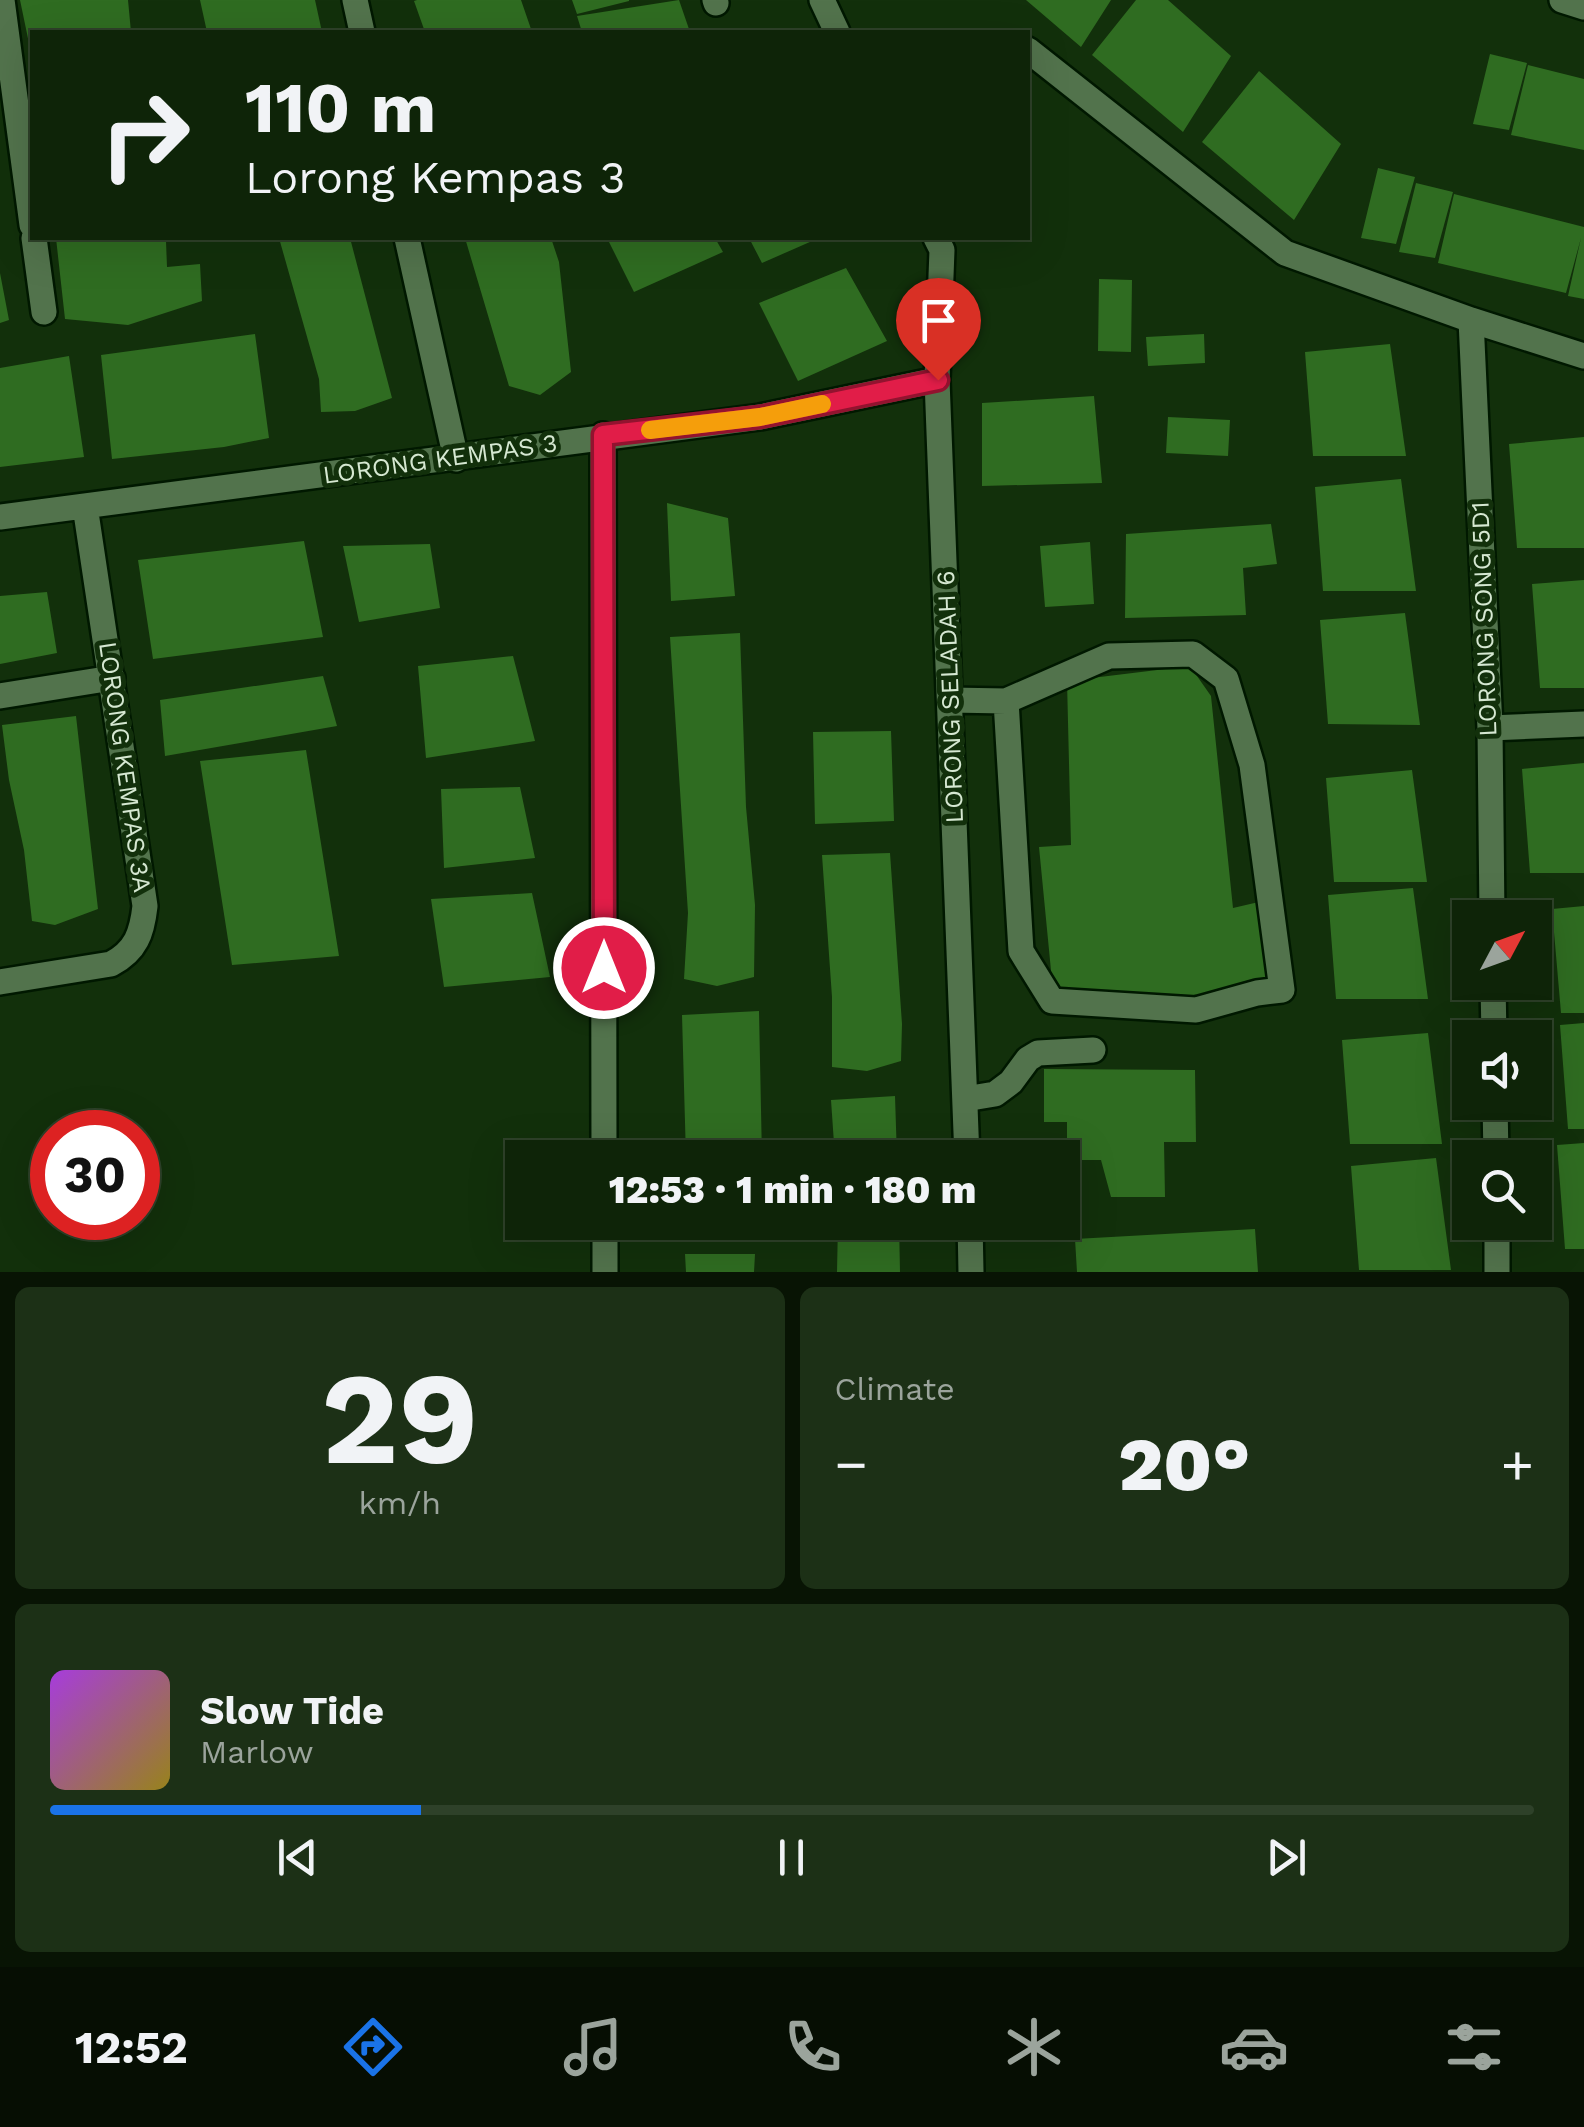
<!DOCTYPE html>
<meta charset="utf-8">
<style>
body{margin:0;font-family:"Work Sans",sans-serif;background:#1c3016;color:#f1f3f6;height:100vh;display:flex;flex-direction:column;font-size:38px;white-space:nowrap}
*{box-sizing:border-box;margin:0}
p{font-size:32px;color:#9ba49c}
.icon{flex:none;width:55px;height:55px;fill:none;stroke:currentColor;stroke-width:2;stroke-linecap:round;stroke-linejoin:round}
.map{position:relative;height:1272px;overflow:hidden}
.details{display:flex;flex-direction:column;gap:15px;padding:15px;background:#081404;flex:1}
.details>*{flex:none}
.top-card{position:absolute;left:30px;top:30px;width:1000px;height:210px;border-radius:0px;box-shadow:0 10px 40px #0002,0 0 0 2px #2e4129;background:#0e2408;color:#f1f3f6;overflow:hidden}
.needle{width:65px;rotate:49deg}
.buttons{position:absolute;left:1452px;top:900px;display:grid;gap:20px}
.buttons a{display:grid;place-items:center;width:100px;height:100px;border-radius:0px;background:#0e2408;box-shadow:0 10px 40px #0002,0 0 0 2px #2e4129;font-size:50px}
.speed{position:absolute;left:30px;top:1110px;display:flex;gap:20px;font-size:50px;font-weight:700;text-align:center}
.speed>*{display:grid;place-content:center;width:130px;height:130px;border-radius:50%;background:#0e2408;box-shadow:0 10px 40px #0002,0 0 0 2px #2e4129;line-height:1}
.speed .limit{border:15px solid #d22;background:#fff;color:#111}
.pin{position:absolute;display:grid;place-items:center;width:85px;height:85px;color:#fff;margin:-102px -42px;border-radius:50% 50% 50% 0;rotate:-45deg;box-shadow:0 0 10px #0007}
.pin .icon{rotate:45deg}
.me{position:absolute;width:110px;margin:-55px;rotate:0deg;stroke-linejoin:round;filter:drop-shadow(0 0 8px #0008)}
.turn{display:flex;align-items:center;gap:35px;height:210px;padding:0 50px;font-size:45px}
.turn .icon{width:130px;height:130px;stroke-width:2.5}
.turn b{display:block;font-size:70px;line-height:85px}
.big{font-size:75px;font-weight:800;line-height:1.1}
.details .card{flex:1;display:flex;flex-direction:column;justify-content:center;gap:15px;min-width:0;padding:0 35px;border-radius:15px;background:#1c3016}
.details .dial{align-items:center;gap:0}
.dial b{font-size:130px;line-height:1}
.song{display:flex;align-items:center;gap:30px}
.cover{width:120px;height:120px;border-radius:15px;background:linear-gradient(135deg,hsl(280 70% 55%),hsl(50 70% 35%))}
.played{height:10px;border-radius:5px;background:linear-gradient(90deg,#1a73e8 25%,#2e4129 25%)}
.keys{display:flex;justify-content:space-around;direction:ltr}
.heat{display:flex;justify-content:space-between;align-items:center;font-size:55px;direction:ltr}
.details .tiles{flex:1;display:grid;gap:15px;grid-template-columns:1fr 1fr}
.card:last-child{grid-column:span 2}
.trip{position:absolute;left:505px;top:1140px;width:575px;height:100px;border-radius:0px;background:#0e2408;box-shadow:0 10px 40px #0002,0 0 0 2px #2e4129;font-weight:800;line-height:100px;text-align:center}
.dock{display:flex;height:160px;justify-content:space-around;align-items:center;background:#060e03;color:#9ba49c}
.dock .icon{width:70px;height:70px}
.dock .selected{color:#1a73e8}
.dock b{font-size:45px;color:#f1f3f6}
.map>svg:first-child{display:block}
</style>
<div class="map">
<svg width="1584" height="1272" viewBox="0 0 1584 1272">
<rect width="100%" height="100%" fill="#12300b"/>
<path fill="#2f6c21" d="M20,0H128L131,32H32L31,53Z
M200,0H315L322,32H207Z
M417,0H521L531,29L517,32H425L414,1Z
M572,0H629V1L577,14Z
M679,0L690,32H582L577,16Z
M1026,0H1111L1081,47Z
M1136,0H1168L1231,56L1183,132L1092,55Z
M1490,54L1527,63L1509,130L1473,124Z
M1528,65L1584,79V150L1511,135Z
M1259,71L1341,144L1294,220L1202,142Z
M1378,168L1415,177L1396,244L1361,238Z
M1416,183L1453,192L1435,258L1399,252Z
M1454,194L1584,227V299L1568,296L1581,238L1566,293L1438,263Z
M56,238H173L166,241L167,267L200,264L202,301L128,325L65,319Z
M279,238H350L392,398L355,411L321,412L319,379Z
M465,238H551L559,262L571,372L540,395L509,386Z
M607,238H715L723,252L634,292Z
M749,238H819L762,263Z
M846,268L887,341L798,381L759,303Z
M0,273L9,320L0,323Z
M1099,279L1132,280L1131,352L1098,351Z
M255,334L269,438L224,447L112,459L101,355Z
M1204,334L1205,363L1148,366L1146,337Z
M1390,344L1406,456H1313L1305,352Z
M69,356L84,457L0,467V368Z
M1094,396L1102,483L982,486V403Z
M1168,417L1230,420L1228,456L1166,453Z
M1584,437V548H1517L1509,444Z
M1401,479L1416,591H1323L1315,487Z
M667,503L728,518L735,596L671,601Z
M1271,524L1277,564L1243,568L1246,615L1125,618L1126,534Z
M304,541L323,637L153,659L138,560Z
M1090,542L1094,604L1045,607L1040,546Z
M430,544L440,608L359,622L343,546Z
M1584,580V688H1540L1532,584Z
M47,592L57,653L0,664V596Z
M1405,613L1420,725L1328,724L1320,620Z
M740,633L746,807L755,905L754,977L717,986L684,979L688,913L670,637Z
M513,656L535,741L426,758L418,666Z
M1190,666L1211,696L1233,908L1263,901L1282,990L1164,1003L1053,991L1039,847L1071,845L1067,681Z
M323,676L337,726L165,756L160,700Z
M76,716L98,909L55,925L32,921L24,850L9,780L2,725Z
M891,731L894,821L815,824L813,732Z
M306,750L339,956L232,965L200,761Z
M1584,763V873H1530L1522,769Z
M1412,770L1427,882H1334L1326,778Z
M520,787L535,858L444,868L441,789Z
M890,853L902,1024L901,1061L867,1071L832,1067V997L822,855Z
M1413,888L1428,999H1336L1328,895Z
M532,893L550,977L444,987L431,899Z
M1584,906V1013H1561L1552,909Z
M759,1011L762,1158H686L682,1015Z
M1584,1023V1129H1568L1560,1025Z
M1428,1033L1442,1144H1350L1342,1040Z
M1044,1069L1195,1070L1196,1142H1164L1165,1197H1111L1101,1160H1067V1122H1044Z
M895,1096L897,1158H835L831,1100Z
M1584,1143V1249H1565L1557,1145Z
M1436,1158L1451,1270H1359L1351,1166Z
M838,1222H899L900,1272H837Z
M1255,1229L1258,1272H1077L1075,1239Z
M685,1254H755L754,1272H686Z"/>
<g fill="none" stroke-linecap="round" stroke-linejoin="round">
<defs>
<path id="minor" d="M2,0L32,225
M355,0L362,32
M715,0L716,3
M822,0L837,32
M1562,0L1584,7
M1028,50L1285,253L1471,320L1584,356
M34,238L44,312
M407,238L456,459
M936,238L942,250L937,380L967,1158
M1471,320L1490,728L1492,918
M603,435L604,1158
M0,517L760,417L937,380
M0,696L112,678
M950,700L1006,701L1109,656L1193,654L1226,679L1252,765L1282,990L1257,993L1196,1010L1052,1001L1021,951L1006,701
M1490,728L1584,724
M0,982L111,964C136,951 142,933 145,906L85,506
M1493,982L1494,1038
M965,1099L995,1094L1011,1082L1028,1059L1038,1053L1093,1050
M1495,1102L1496,1158
M605,1222V1272
M970,1222L971,1272
M1497,1222V1272"/>
</defs>
<use href="#minor" stroke="#001800" stroke-width="30"/>
<use href="#minor" stroke="#52734c" stroke-width="25"/>
</g>
<g fill="none" stroke-linecap="round" stroke-linejoin="round">
<defs>
<path id="route" d="M604,968L603,435L760,417L938,380"/>
</defs>
<use href="#route" stroke="#92132f" stroke-width="25"/>
<use href="#route" stroke="#e11d48" stroke-width="18"/>
<path stroke="#f59e0b" stroke-width="18" d="M650,430L760,417L822,404"/>
</g>
<g text-anchor="middle" dominant-baseline="central" stroke-width="10" stroke-linejoin="round" paint-order="stroke">
<g font-size="25" fill="#d6e8d2" stroke="#12300b">
<text transform="translate(440 459) rotate(-8)">LORONG KEMPAS 3</text>
<text transform="translate(1484 619) rotate(-92)">LORONG SONG 5D1</text>
<text transform="translate(950 697) rotate(-92)">LORONG SELADAH 6</text>
<text transform="translate(125 767) rotate(82)">LORONG KEMPAS 3A</text>
</g>
</g>
</svg>
<div class="buttons">
<a><svg class="needle" viewBox="-14 -14 28 28"><path d="M0-13l5 13h-10z" fill="#e53935"/><path d="M0 13l5-13h-10z" fill="#9ba49c"/></svg></a>
<a><svg class="icon" aria-label="sound" viewBox="0 0 24 24"><path d="M4 9h4l5-4v14l-5-4H4zM17 9q2 3 0 6"/></svg></a>
<a><svg class="icon" aria-label="search" viewBox="0 0 24 24"><circle cx="10" cy="10" r="6"/><path d="M15 15l6 6"/></svg></a>
</div>
<div class="speed"><div class="limit">30</div></div>
<div class="pin" style="left:938px;top:380px;background:#d93025"><svg class="icon" aria-label="arrive" viewBox="0 0 24 24"><path d="M6 21V4h12l-3 4 3 4H6"/></svg></div>
<svg class="me" style="left:604px;top:968px" viewBox="-20 -20 40 40"><circle r="17" fill="#e11d48" stroke="#fff" stroke-width="3"/><path d="M0-11L8 9 0 5-8 9z" fill="#fff"/></svg>
<div class="trip">12:53 · 1 min · 180 m</div>
<div class="top-card">
<div class="turn"><svg class="icon" aria-label="right" viewBox="0 0 24 24"><path d="M7 20v-9h11M14 6l5 5-5 5"/></svg><div><b>110 m</b>Lorong Kempas 3</div></div>
</div>
</div>
<section class="details">
<div class="tiles">
<div class="card dial"><b>29</b><p>km/h</p></div>
<div class="card"><p>Climate</p>
<div class="heat"><a>−</a><b class="big">20°</b><a>+</a></div>
</div>
<div class="card">
<div class="song"><i class="cover"></i><div><b>Slow Tide</b><p>Marlow</p></div></div>
<div class="played"></div>
<div class="keys"><svg class="icon" aria-label="previous" viewBox="0 0 24 24"><path d="M18 5L8 12l10 7zM5 5v14"/></svg><svg class="icon" aria-label="pause" viewBox="0 0 24 24"><path d="M8 5v14M16 5v14"/></svg><svg class="icon" aria-label="next" viewBox="0 0 24 24"><path d="M6 5l10 7-10 7zM19 5v14"/></svg></div>
</div>
</div>
</section>
<nav class="dock">
<b>12:52</b>
<svg class="icon selected" aria-label="directions" viewBox="0 0 24 24"><path d="M12 3l9 9-9 9-9-9zM9 14v-3h6M13 9l2 2-2 2"/></svg>
<svg class="icon" aria-label="music" viewBox="0 0 24 24"><path d="M9 18V5l10-2v13"/><circle cx="6" cy="18" r="3"/><circle cx="16" cy="16" r="3"/></svg>
<svg class="icon" aria-label="phone" viewBox="0 0 24 24"><path d="M5 4h4l2 5-3 2q2 4 5 5l2-3 5 2v4C11 20 4 13 5 4z"/></svg>
<svg class="icon" aria-label="climate" viewBox="0 0 24 24"><path d="M12 3v18M4 7l16 10M4 17L20 7"/></svg>
<svg class="icon" aria-label="car" viewBox="0 0 24 24"><path d="M5 17H2v-5l4-1 3-4h7l3 4 3 1v5h-3M9 17h6M6 11h13"/><circle cx="7" cy="17" r="2"/><circle cx="17" cy="17" r="2"/></svg>
<svg class="icon" aria-label="filters" viewBox="0 0 24 24"><path d="M4 7h16M4 17h16"/><circle cx="9" cy="7" r="2"/><circle cx="15" cy="17" r="2"/></svg>
</nav>
